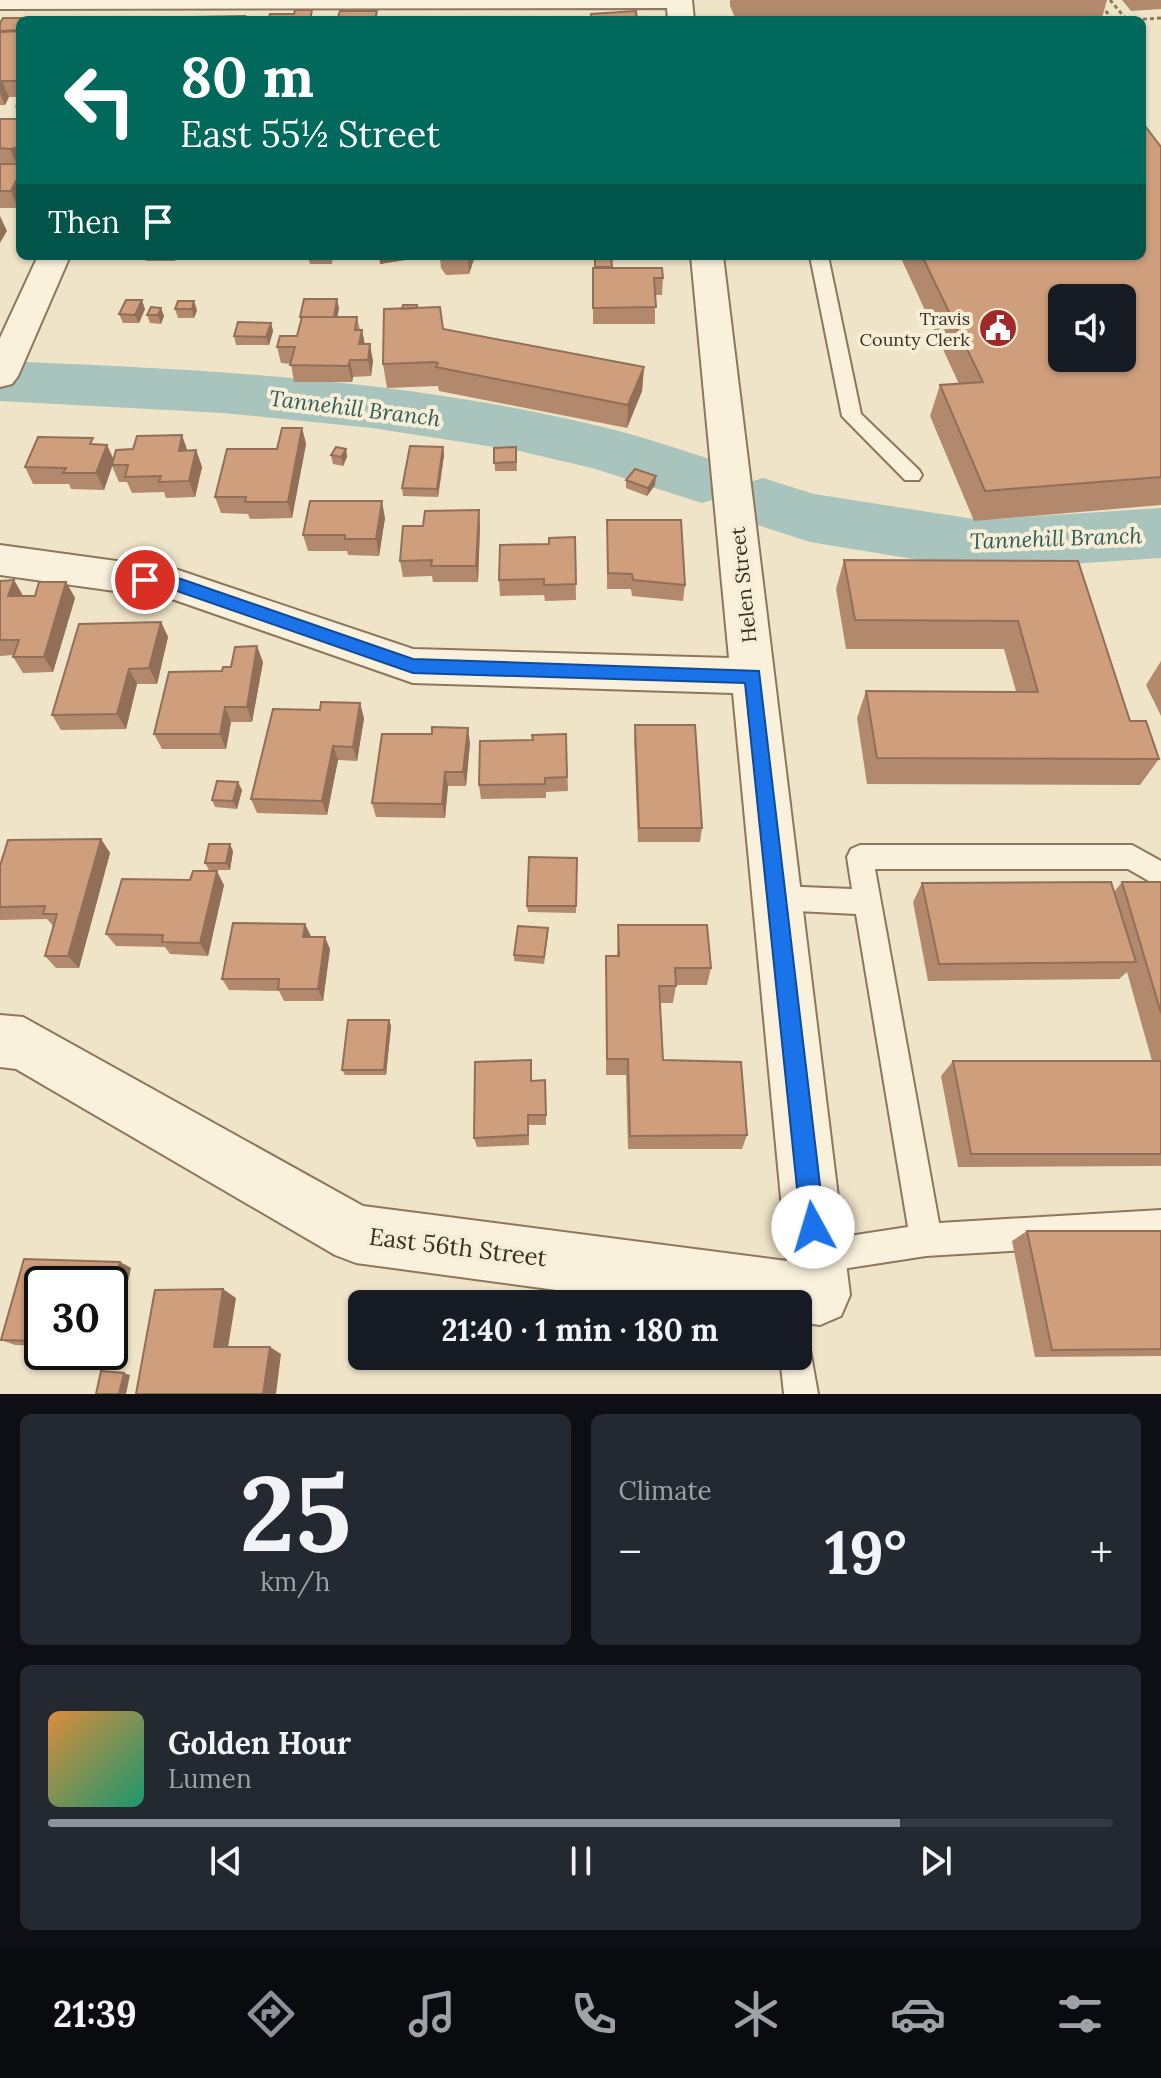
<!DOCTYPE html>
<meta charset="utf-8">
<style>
body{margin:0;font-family:Lora,serif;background:#242831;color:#f1f3f6;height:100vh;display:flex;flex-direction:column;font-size:30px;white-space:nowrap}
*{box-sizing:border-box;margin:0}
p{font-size:26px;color:#9ea1a6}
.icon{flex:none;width:44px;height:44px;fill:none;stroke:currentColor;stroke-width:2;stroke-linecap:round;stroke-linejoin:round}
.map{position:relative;height:1394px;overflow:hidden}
.side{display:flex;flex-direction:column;gap:20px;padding:20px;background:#0d0f14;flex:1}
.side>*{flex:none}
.banner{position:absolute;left:16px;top:16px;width:1130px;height:244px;border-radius:12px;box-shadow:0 2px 6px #0004;background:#00695c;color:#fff;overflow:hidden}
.controls{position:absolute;left:1048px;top:284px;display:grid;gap:16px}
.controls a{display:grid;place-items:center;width:88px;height:88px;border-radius:12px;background:#171b24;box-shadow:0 2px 6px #0004;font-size:40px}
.speed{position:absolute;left:24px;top:1266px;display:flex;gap:16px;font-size:40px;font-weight:700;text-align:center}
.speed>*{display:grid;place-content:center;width:104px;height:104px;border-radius:50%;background:#171b24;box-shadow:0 2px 6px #0004;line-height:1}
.speed .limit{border:4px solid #111;border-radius:12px;background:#fff;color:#111}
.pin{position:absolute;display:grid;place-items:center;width:68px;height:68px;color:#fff;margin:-34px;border:4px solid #fff;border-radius:50%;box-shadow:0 2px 8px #0007}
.me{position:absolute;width:88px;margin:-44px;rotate:354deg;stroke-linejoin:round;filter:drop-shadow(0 0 6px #0008)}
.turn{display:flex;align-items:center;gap:28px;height:168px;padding:0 32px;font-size:36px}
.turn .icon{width:104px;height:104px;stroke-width:2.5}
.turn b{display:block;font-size:56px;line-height:68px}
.then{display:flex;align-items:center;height:76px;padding:0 32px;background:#0003;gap:16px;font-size:30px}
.big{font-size:60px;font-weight:700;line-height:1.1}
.side .card{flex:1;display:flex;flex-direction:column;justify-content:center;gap:12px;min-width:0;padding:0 28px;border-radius:12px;background:#242831}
.side .dial{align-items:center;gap:0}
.dial b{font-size:104px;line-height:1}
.song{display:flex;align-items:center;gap:24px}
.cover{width:96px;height:96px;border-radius:12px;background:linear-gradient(135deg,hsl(30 70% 55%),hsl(160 70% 35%))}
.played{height:8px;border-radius:4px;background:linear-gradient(90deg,#8c9099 80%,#363941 80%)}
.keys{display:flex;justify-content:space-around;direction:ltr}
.heat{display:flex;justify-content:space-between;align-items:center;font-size:44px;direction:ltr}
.side .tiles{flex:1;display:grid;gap:20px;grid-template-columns:1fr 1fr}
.card:last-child{grid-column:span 2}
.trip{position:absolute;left:348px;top:1290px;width:464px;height:80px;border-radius:12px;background:#171b24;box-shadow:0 2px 6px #0004;font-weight:700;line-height:80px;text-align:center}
.tabs{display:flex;height:128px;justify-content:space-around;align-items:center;background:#090b0e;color:#9ea1a6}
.tabs .icon{width:56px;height:56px}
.tabs .current{color:#8c9099}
.tabs b{font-size:36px;color:#f1f3f6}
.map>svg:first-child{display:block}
</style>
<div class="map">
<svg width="1161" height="1394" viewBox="0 0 1161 1394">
<rect width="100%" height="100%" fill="#f0e4c8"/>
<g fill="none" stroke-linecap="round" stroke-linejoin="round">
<path fill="#a9c4bc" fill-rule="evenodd" d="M0,361C202,369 406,379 603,427C645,437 685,451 725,464L735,480L725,496L702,503L592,468L519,451L372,428L223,413L0,401Z
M763,478L814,494L980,520L1161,508V558L980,570L810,542L739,519L730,502L739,485Z"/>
<defs>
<path id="service" d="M810,256H828L861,414L919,470L922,475L919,480H905L842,416Z
M860,845H1132L1161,861V888L1128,869H875L939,1223L1161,1210V1242L926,1256L816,1273L805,1268L800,1257L805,1246L816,1241L908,1227L856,914L777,910L767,907L764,898L767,889L777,886L852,889L847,857L851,849Z
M798,1340L809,1344L818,1394H784L780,1356H798Z"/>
<path id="minor" d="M0,0H692L694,20H668L667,8L0,9Z
M38,256H70L18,376L12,384L0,387V338Z
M691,256H723L850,1295L841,1316L820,1325L798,1322V1304H661L356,1263L335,1255L16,1069L0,1067V1015L23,1017L363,1206L787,1261L733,693L413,683L172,599L0,575V545L175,569L413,649L729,658Z"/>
</defs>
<use href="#service" stroke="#8d765c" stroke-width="4"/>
<use href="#minor" stroke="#8d765c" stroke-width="4"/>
<path stroke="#8d765c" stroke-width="3" stroke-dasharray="4 3" stroke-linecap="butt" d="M1097,0L1113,20
M1110,0L1127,20
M1129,20L1161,18"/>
<use href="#service" fill="#faf1dc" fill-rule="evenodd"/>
<use href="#minor" fill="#faf1dc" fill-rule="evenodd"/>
</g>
<path fill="#b2896c" d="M730,0H1107L1102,18L1053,20H736L730,6Z
M1122,0H1161V9L1131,11Z
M28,18V20H20V97H9L5,105H0V23Z
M20,98V117L15,106Z
M0,119H20L18,208H0Z
M1161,147V505L974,521L930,416L940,385L959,384L900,256H1142Z
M144,256H177L175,261H146Z
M222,256H249L248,260H223Z
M308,256H333L332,264H310Z
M357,256H405V260L380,264V259L357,260Z
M433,256H475L469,274L446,275L441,268L440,259H433Z
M593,268H612L663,278L662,295H655V324H593Z
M339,308L337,317H357L360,330H362L365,344L373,361L371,376L353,377L352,382H294L291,364L281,363L277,347L297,336L301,320L300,317Z
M417,308L443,329L644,367L642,391L627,428L439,391L438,386H437L387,388L383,364Z
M145,309L139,323H123L119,314Z
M175,309L197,310L194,318H178Z
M147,315L164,316L161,324L150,323Z
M271,323L273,331L269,345H236L234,336Z
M302,428L306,444L292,518L250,519L248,514L221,513L215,497Z
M96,444L107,445L114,460L196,450L202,467L195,497L166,498L164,492L132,493L127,482H119L112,466L104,490L71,489L69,484H33L25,467Z
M443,447L444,455L438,497L403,496L402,488Z
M516,447L517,471H495L494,448Z
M346,449L347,457L343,466L333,464L331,455Z
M626,480L655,485L647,496L626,488Z
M385,518L379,556L348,555L347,551H308L303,535Z
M607,520L685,585L683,601L632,596L631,589H607Z
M480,526L478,582H433L432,576L403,577L400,561Z
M575,537L576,600L545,601L544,595L500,596L499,580L549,544Z
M844,560L1078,561L1130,721L1159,759L1140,785L867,784L857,718L866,691H1016L1004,649H846L836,589Z
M14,580L23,596H35L66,582L75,598L53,672L23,673L13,657L14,655L0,656V581Z
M161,622L168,637L157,684H137L126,729L61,730L52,715Z
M1161,661V716L1146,685Z
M263,662L252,722H231L226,749H162L154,734L222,671L231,667Z
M364,718L357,761L338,760L327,815L257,813L251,799Z
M635,725L702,828L700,842H638L634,740Z
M566,734L568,791L546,792V798L481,799L479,785L533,740Z
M470,743L466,786H448L445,818L376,817L372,803Z
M242,790L237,809L215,807L212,800Z
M101,839L110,853L79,968H56L45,956L53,926L47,919L0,920V866Z
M233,851L230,870H209L205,863Z
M577,858L576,913L528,912L527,906Z
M1122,882H1161V1166L958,1167L941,1076L953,1061H1152L1127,972L1119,979L928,981L913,902L922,883L1114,892Z
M224,885L208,956L170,954L165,947L116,946L106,934Z
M618,925L711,968L707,985H676L673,1003H660L663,1060L747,1135L742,1149H628L626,1075H606V956H617Z
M548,935L544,964L514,961V955Z
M311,937L330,949L323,1001H284L279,991L229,990L222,979Z
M389,1020L391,1026L386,1075H345L342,1070Z
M532,1070V1081L546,1090V1125H529V1145L477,1147L474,1138Z
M1027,1231H1161V1356L1035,1357L1012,1241Z
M24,1259L120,1262L131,1268L112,1348H110V1284H42V1346L15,1345L1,1340Z"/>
<path fill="#916f58" d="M20,74V90L16,81Z
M2,81L9,97L5,105L0,93V85Z
M20,147V165H17L10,149Z
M20,173V203L18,208L11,191Z
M0,216L7,231L0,243Z
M379,256H405V260L380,264Z
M468,256H475L469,274Z
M337,299L339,308L336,325L334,317Z
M142,300L145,309L139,323L135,315Z
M194,301L197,310L194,318L192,309Z
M161,308L164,316L161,324L158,315Z
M271,323L273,331L269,345L266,337Z
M362,330L365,347L362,361L359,344Z
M370,344L373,361L371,376L368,360Z
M350,360L353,377L352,382L348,366Z
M644,367L642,391L627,428L628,405Z
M302,428L306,444L292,518L288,502Z
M182,435L188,452L179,451Z
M107,445L114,461L104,490L96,473Z
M443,447L444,455L438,497L437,489Z
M346,449L347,457L343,466L341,457Z
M196,450L202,467L195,497L189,481Z
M656,476L655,485L647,496L648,488Z
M382,501L385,518L379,556L376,539Z
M479,510L480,526L478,582L476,566Z
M14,580L23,596H8Z
M66,582L75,598L53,672L44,657Z
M161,622L168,637L157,684L149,668Z
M257,646L263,662L252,722L247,707Z
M129,669L137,684L126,729L117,714Z
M360,703L364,718L357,761L353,747Z
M225,707L231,722L226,749L220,734Z
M468,728L470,743L466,786L463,772Z
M333,746L338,760L327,815L322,801Z
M445,772L448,786L445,818L442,804Z
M238,782L242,790L237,809L233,801Z
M101,839L110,853L79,968L68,956Z
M230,844L233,851L230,870L226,863Z
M217,871L224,885L208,956L200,943Z
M305,924L311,936L303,937Z
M325,937L330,949L323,1001L318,989Z
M389,1020L391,1026L386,1075L384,1070Z
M120,1262L131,1268L112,1348L110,1347V1302Z
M223,1289L236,1298L227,1354L214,1347Z
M270,1347L281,1354L276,1394H263Z
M124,1373L130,1375L126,1394H119Z"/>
<path fill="#cf9f7d" stroke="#916f58" stroke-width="2" fill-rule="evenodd" d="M295,10H312L310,20H268L270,14H294Z
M340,11H377L375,20H337Z
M636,11L637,20H591V14Z
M245,16L244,20H193L194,17Z
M3,18H28L27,20H20V30L0,31V23Z
M110,18L109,20H79Z
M397,19H413L414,20H397Z
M462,19H493V20H462Z
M20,31V74L16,81H2L0,85V32Z
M0,119H20V147L10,149L0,148Z
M1142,122L1161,147V477L985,491L940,385L983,382L922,256H1142ZM1062,298H1122V358H1062Z
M0,164H20V173L11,191H0Z
M443,256H468L445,258Z
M611,256L612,267H595V257Z
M593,268H662L663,278H654L656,307L593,308Z
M304,299H337L334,317H300Z
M126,300H142L135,315L119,314Z
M178,301H194L192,309H175Z
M403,305H417V308L402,309Z
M151,307L161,308L158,315H147Z
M440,307L443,329L644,367L628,405L436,367L438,363L434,362L383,364L384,309Z
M302,317H357L355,330H362L359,344H370L368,360H350L348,366L290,365L295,347H277L280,336H297Z
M238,322L271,323L266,337L234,336Z
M282,428H302L288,502H245L246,497H215L227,449H277Z
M182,435L179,451L196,450L189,481L159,482L161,476L125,477L128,465H112L116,450L133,449L137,436Z
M38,437L93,438L90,444L107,445L96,473H63L66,468L25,467Z
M410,446L443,447L437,489L402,488Z
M336,447L346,449L341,457L331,455Z
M516,447V462L494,463V448Z
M635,469L656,476L648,488L626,480Z
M310,501H382L376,539H345V535H303Z
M479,510L476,566H431L432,560L400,561L403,526H423L425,511Z
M607,520H681L685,585L633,580L632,574L608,573Z
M575,537L576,584L544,585V579L499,580L500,545L549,544V538Z
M844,560L1078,561L1130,721H1146L1159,759L877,758L866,691L1038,692L1018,621L855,620Z
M14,580L8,596H35L39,582H66L44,657H13L19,640H0V581Z
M161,622L149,668L129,669L117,714L52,715L79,624Z
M257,646L247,707H225L220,734H154L169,672L222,671L223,667H231L235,647Z
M321,702L360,703L353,747L333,746L322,801L251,799L273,709L320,710Z
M635,725H695L702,828H639Z
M432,727L468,728L463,772H445L442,804L372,803L382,734H432Z
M566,734L567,777L545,778V784L479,785L480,741L533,740L532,735Z
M217,781L238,782L233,801L212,800Z
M101,839L68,956H45L57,914H43L45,906L0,907V866L8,840Z
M209,844H230L226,863H205Z
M529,857L577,858L576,906H527Z
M193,871H217L200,943L162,942L163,935L106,934L122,879L190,880Z
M1111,882L1136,962L939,964L922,883Z
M1122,882H1161V1013Z
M233,923L305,924L303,937H325L318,989H278L279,979H222Z
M618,925H707L711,968H675L676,986H659L663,1060L741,1062L747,1135L630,1136L628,1059H607L606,956H619Z
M518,926L548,928L544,957L514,955Z
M348,1020H389L384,1070H342Z
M531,1060V1081L545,1080L546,1115H528V1135L474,1138L475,1062Z
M953,1061H1161V1154H971Z
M1027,1231H1161V1349L1052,1350Z
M24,1259L120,1262L110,1302V1284H42V1341L1,1340Z
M223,1289L214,1347H270L263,1394H136L155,1290Z
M101,1371L124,1373L119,1394H96Z"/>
<path fill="#1a73e8" stroke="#114b97" stroke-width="2" d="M145,573L181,579L413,659L759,671L825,1227L821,1236L813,1239L804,1236L801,1227L745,683L413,673L174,590L139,584V575Z"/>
<defs>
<symbol id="civic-disc" viewBox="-11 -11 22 22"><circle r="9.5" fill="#9e2a2b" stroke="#f7eed8"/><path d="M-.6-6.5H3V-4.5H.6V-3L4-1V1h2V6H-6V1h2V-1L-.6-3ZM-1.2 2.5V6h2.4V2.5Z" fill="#fff"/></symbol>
</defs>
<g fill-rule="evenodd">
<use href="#civic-disc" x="976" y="306" width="44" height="44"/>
</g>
<g text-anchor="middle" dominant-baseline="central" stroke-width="8" stroke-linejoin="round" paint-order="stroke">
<g font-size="18" fill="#3d2e20" stroke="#f7eed8" text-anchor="end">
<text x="970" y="318">Travis<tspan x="970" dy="21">County Clerk</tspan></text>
</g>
<g font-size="20" fill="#3d2e20" stroke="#f7eed8">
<text transform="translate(743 585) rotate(-96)">Helen Street</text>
</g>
<g font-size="22" font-style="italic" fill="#2f5d5a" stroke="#f7eed8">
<text transform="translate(355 408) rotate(7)">Tannehill Branch</text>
<text transform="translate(1056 538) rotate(-2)">Tannehill Branch</text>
</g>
<g font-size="24" fill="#3d2e20" stroke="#f7eed8">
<text transform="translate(458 1247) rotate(7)">East 56th Street</text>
</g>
</g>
</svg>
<div class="controls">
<a><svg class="icon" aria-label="sound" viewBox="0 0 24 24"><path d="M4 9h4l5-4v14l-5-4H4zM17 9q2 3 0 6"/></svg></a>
</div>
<div class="speed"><div class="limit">30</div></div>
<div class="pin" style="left:145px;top:580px;background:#d93025"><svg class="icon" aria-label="arrive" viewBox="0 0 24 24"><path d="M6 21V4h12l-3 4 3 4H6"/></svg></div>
<svg class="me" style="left:813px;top:1227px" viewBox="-20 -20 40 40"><circle r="19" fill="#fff"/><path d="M0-13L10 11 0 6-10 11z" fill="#1a73e8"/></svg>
<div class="trip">21:40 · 1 min · 180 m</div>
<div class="banner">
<div class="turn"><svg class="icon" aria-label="left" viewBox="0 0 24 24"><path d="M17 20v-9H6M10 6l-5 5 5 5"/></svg><div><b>80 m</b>East 55½ Street</div></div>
<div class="then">Then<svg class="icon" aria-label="arrive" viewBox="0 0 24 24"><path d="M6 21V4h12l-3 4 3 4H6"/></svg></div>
</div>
</div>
<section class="side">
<div class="tiles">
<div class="card dial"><b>25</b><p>km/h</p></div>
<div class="card"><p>Climate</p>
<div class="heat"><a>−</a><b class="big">19°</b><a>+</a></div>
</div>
<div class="card">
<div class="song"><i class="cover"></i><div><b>Golden Hour</b><p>Lumen</p></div></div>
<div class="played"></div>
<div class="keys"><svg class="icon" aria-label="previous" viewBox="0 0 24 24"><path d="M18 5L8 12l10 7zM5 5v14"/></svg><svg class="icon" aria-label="pause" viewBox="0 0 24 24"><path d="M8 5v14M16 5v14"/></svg><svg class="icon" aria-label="next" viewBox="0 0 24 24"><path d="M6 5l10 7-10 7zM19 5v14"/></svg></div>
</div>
</div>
</section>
<nav class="tabs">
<b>21:39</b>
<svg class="icon current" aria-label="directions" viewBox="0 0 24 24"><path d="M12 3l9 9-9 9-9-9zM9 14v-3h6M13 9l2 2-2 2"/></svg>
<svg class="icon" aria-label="music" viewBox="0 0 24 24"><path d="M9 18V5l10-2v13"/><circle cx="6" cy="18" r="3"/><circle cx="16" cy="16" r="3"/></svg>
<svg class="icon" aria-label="phone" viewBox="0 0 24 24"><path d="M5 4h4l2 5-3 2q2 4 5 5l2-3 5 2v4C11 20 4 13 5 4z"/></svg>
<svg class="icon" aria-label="climate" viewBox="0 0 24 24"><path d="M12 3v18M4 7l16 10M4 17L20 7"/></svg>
<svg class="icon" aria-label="car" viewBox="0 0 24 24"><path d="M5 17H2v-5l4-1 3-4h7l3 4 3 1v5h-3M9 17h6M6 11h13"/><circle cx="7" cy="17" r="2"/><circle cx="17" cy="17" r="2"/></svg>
<svg class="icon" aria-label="filters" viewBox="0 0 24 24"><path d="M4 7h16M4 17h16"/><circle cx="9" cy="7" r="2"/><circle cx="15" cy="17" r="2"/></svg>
</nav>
